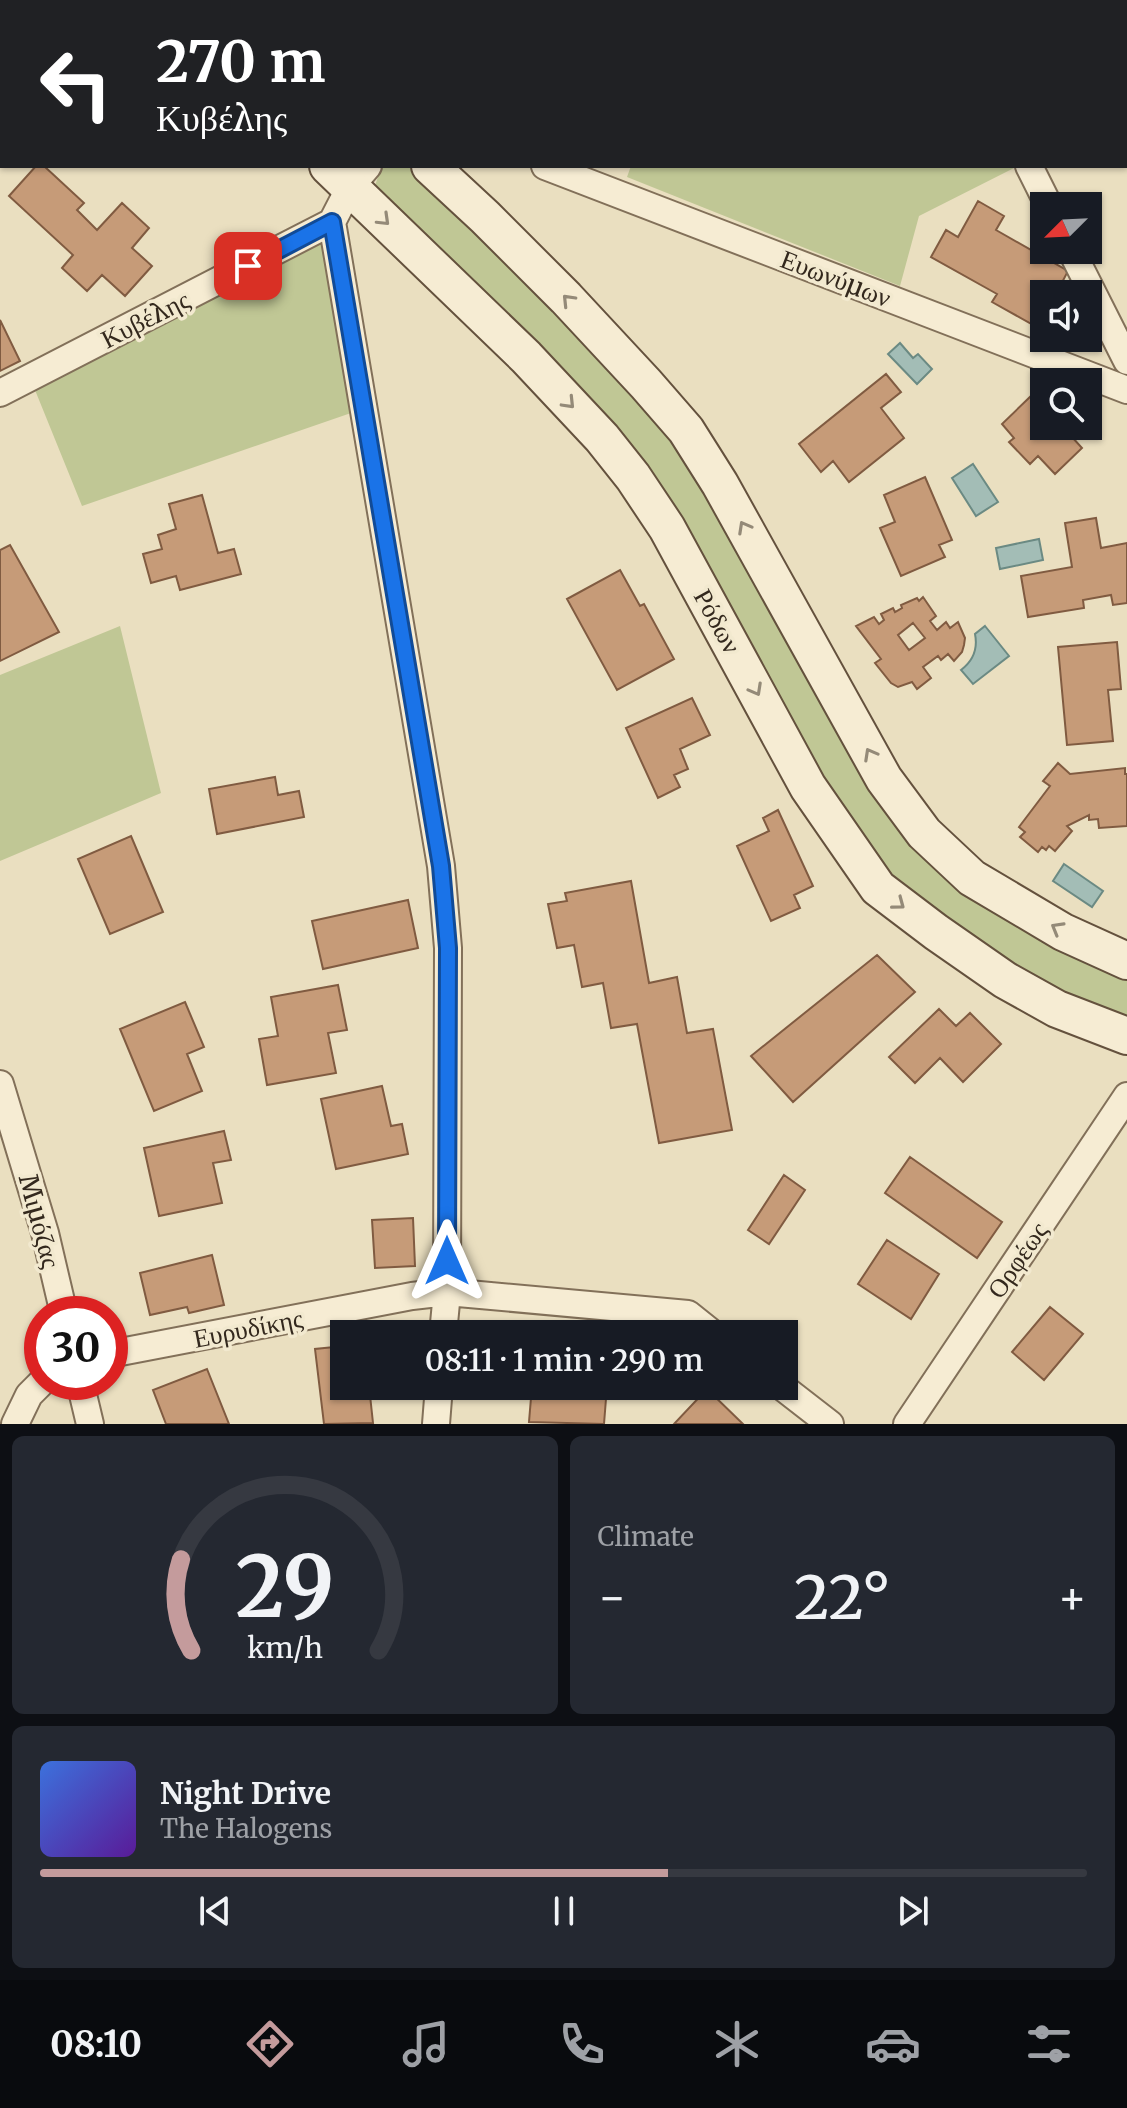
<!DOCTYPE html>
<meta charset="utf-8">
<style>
body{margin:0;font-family:Merriweather,serif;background:#242831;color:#f1f3f6;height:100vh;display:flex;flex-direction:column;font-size:30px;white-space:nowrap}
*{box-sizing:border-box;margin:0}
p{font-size:26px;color:#9ea1a6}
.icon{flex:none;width:44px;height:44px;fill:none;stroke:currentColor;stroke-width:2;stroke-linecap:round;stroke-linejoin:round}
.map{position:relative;height:1424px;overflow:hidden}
.details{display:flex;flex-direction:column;gap:12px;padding:12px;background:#0d0f14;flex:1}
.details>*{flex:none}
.guide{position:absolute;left:0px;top:0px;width:1128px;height:168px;box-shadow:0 2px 6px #0004;background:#202124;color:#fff;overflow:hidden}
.needle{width:52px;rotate:246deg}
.fabs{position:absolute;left:1030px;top:192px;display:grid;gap:16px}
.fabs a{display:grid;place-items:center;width:72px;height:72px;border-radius:0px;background:#171b24;box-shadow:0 2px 6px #0004;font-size:40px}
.speed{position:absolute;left:24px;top:1296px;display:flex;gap:16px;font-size:40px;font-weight:700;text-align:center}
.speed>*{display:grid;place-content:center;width:104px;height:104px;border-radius:50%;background:#171b24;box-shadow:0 2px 6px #0004;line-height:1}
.speed .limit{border:12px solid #d22;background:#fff;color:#111}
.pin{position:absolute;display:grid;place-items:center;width:68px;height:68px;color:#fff;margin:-34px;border-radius:16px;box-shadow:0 4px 12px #0006}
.me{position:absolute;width:88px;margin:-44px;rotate:0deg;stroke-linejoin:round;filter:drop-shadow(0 0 6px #0008)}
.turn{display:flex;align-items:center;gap:28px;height:168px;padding:0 24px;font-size:36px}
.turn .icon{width:104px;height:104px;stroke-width:2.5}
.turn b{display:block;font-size:56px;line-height:68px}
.big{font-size:60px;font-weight:600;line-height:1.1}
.details .tile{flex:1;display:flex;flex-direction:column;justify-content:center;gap:12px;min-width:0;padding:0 28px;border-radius:12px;background:#242831}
.details .dial{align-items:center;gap:0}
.dial svg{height:208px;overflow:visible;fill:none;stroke:#363941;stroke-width:7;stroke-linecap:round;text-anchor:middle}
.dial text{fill:#f1f3f6;stroke:none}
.song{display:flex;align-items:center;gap:24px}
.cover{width:96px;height:96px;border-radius:12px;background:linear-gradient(135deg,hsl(220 70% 55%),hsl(270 70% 35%))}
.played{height:8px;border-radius:4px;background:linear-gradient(90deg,#c49b9c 60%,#363941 60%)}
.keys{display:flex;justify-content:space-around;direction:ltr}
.heat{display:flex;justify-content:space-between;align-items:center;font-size:44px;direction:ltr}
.details .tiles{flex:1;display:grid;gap:12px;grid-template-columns:1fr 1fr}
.tile:last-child{grid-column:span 2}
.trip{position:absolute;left:330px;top:1320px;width:468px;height:80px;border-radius:0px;background:#171b24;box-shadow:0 2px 6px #0004;font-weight:600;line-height:80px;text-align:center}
.tab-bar{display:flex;height:128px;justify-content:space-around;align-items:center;background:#090b0e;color:#9ea1a6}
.tab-bar .icon{width:56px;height:56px}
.tab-bar .on{color:#c49b9c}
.tab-bar b{font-size:36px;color:#f1f3f6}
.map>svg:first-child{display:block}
</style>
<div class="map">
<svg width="1127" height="1424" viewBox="0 0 1127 1424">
<rect width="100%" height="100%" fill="#eadfc0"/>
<path fill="#c0c795" d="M385,166H411L417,169L530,281L689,459L903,829L1127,976V1026L1010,969L916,905L870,858L809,764L705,571L380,198L375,186L380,170Z
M631,166H1015L1016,167L919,216L900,286L627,177Z
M321,241L351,413L82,506L35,390Z
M120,626L161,793L0,861V675Z"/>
<path fill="#a3bdb6" stroke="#6b8a83" stroke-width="2" d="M900,343L913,358L918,354L932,369L917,384L888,354Z
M973,464L998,502L976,516L952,478Z
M1039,539L1043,560L1000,569L996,548Z
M985,626L1009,656L973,684L961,670C973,661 978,649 975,634Z
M1064,864L1103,891L1092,907L1053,881Z"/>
<path fill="#c69b78" stroke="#805b41" stroke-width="2" fill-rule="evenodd" d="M815,0H900L901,2H816Z
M36,166H44L84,203L77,210L97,230L122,203L149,228L132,248L152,266L125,296L102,275L87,291L62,268L73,255L9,196Z
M978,201L1004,216L996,230L1068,271L1056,294H1044V331L992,302L997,294L931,257L946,230L958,237Z
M0,320L20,361L0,371Z
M886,374L901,392L881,408L904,438L849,482L833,461L821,472L799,444Z
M1032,395L1044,407V426H1062L1082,448L1055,474L1038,456L1030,464L1009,442L1014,438L1002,424Z
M925,477L952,540L939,545L945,557L901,576L880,528L895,522L884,495Z
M202,495L218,553L234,549L241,574L180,590L176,576L151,583L143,554L162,549L158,535L176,529L169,504Z
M1096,518L1101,548L1127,543V603L1113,605L1111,595L1083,600L1084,608L1028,617L1021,576L1072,567L1065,523Z
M10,545L59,632L0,661V550Z
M620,570L640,606L644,604L674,659L617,690L567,599Z
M923,597L936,616L930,621L937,630L946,622L950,628L958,622L965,638L964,645L962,652L954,661L948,654L941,660L938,656L923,667L931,678L917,689L912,682L898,687L891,683L875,663L881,659L856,626L874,617L879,624L884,620L881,614L893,608L895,612L902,608L901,605L917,598L919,601ZM913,623L925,638L909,650L898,635Z
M1117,642L1121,689L1108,690L1113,741L1067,745L1058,647Z
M692,698L710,735L680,749L688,769L674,775L680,787L658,798L626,728Z
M1058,763L1070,774L1125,768V774H1127V826L1099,828L1098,819L1089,820V815L1067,826L1072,831L1055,851L1049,846L1046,850L1042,847L1038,852L1020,837L1025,832L1019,827L1050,786L1043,781Z
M275,777L278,795L299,791L304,817L217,834L209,789Z
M778,810L813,886L794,895L800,908L771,921L737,846L769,831L763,818Z
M131,836L163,912L110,934L78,859Z
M631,881L649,983L677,977L687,1033L713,1029L732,1130L659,1143L637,1024L611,1028L603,983L582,987L574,945L557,948L548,904L567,901L565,893Z
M408,900L418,948L323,969L312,921Z
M877,955L915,992L793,1102L751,1056Z
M338,985L347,1030L328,1033L336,1073L267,1085L259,1039L278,1036L271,997Z
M185,1002L204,1047L187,1054L202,1091L154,1111L120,1029Z
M939,1009L956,1026L970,1013L1001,1044L963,1082L940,1058L915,1083L889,1057Z
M382,1086L391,1126L402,1124L408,1154L336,1169L321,1099Z
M224,1131L231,1160L213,1163L222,1203L159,1216L144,1148Z
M910,1157L1002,1222L977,1258L885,1193Z
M784,1175L805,1190L769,1244L748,1230Z
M413,1218L415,1266L375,1268L372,1220Z
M887,1240L939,1274L911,1319L858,1284Z
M212,1255L224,1305L189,1313L187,1307L150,1315L140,1273Z
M1050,1307L1083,1334L1044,1380L1012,1352Z
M344,1346V1386H369L373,1423L324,1424L315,1349Z
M207,1369L229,1424H166L153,1390Z
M532,1386H607L604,1424L529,1422Z
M707,1389L743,1424H674Z"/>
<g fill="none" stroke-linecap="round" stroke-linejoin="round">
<defs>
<path id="street" d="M945,0L947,2
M572,2L573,0
M368,166L350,187L332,222L441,866L448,948L447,1292L443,1334
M545,166L1127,390
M1029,166L1049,206
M1071,250L1127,361
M0,393L332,222
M0,1084L45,1233L64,1314
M110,1354L412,1296L447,1292L688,1314L713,1334
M80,1382L90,1424
M781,1386L830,1424
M15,1424L29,1395L42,1382
M436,1424L439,1386
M907,1424L1127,1096"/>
<path id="secondary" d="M152,0L154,2
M251,0L254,2
M328,166L526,357L602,438L633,477L667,528L808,787L878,888L936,932L1005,980L1057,1009L1127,1036
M430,166L485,217L566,298L646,384L686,430L720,484L884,779L924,833L972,878L1063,932L1127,961"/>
</defs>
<use href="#street" stroke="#827059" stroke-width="30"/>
<use href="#secondary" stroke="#64513d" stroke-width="40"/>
<use href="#street" stroke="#f6ecd3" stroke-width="26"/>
<use href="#secondary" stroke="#f6ecd3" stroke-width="36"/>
</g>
<defs><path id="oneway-chevron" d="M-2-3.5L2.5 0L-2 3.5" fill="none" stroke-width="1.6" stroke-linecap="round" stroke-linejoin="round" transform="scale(2)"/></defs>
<g stroke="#948a78">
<use href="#oneway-chevron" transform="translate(384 220) rotate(44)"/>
<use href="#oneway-chevron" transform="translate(568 300) rotate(-134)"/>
<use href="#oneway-chevron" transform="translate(569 403) rotate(46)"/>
<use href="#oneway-chevron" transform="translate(744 527) rotate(-119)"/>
<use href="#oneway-chevron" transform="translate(756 690) rotate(61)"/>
<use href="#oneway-chevron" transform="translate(870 754) rotate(-119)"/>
<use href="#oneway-chevron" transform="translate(899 904) rotate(37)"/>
<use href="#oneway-chevron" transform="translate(1057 928) rotate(-150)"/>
</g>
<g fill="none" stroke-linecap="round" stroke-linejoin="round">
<defs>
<path id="route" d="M248,266L332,222L441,866L448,948L447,1261"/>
</defs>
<use href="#route" stroke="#114b97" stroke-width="20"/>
<use href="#route" stroke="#1a73e8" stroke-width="14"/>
</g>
<g text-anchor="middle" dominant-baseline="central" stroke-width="7" stroke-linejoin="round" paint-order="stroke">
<g font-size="26" fill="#33281d" stroke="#f2e9cf">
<text transform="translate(836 278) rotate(21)">Ευωνύμων</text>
<text transform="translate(145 319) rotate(-27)">Κυβέλης</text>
<text transform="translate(718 621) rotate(61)">Ρόδων</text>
<text transform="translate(40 1221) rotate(75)">Μιμόζας</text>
<text transform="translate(1017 1260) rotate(-56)">Ορφέως</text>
<text transform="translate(248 1328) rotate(-11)">Ευρυδίκης</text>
</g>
</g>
</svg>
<div class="fabs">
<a><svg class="needle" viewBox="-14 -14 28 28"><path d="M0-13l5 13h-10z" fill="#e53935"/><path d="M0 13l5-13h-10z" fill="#9ea1a6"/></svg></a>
<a><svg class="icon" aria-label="sound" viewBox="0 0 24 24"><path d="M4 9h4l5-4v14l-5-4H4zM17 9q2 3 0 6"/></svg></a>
<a><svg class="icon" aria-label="search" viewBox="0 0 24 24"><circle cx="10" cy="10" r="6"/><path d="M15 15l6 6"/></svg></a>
</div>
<div class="speed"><div class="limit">30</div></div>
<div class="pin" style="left:248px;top:266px;background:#d93025"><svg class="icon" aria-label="arrive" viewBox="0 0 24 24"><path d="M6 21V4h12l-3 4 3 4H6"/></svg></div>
<svg class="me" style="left:447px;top:1261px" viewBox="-20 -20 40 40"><path d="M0-17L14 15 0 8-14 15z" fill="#1a73e8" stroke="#fff" stroke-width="4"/></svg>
<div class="trip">08:11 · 1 min · 290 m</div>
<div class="guide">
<div class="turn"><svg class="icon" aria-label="left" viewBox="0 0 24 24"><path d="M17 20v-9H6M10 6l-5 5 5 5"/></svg><div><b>270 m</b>Κυβέλης</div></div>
</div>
</div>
<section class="details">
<div class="tiles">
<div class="tile dial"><svg viewBox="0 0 100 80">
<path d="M14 69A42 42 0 1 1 86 69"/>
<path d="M14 69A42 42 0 0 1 10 34" stroke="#c49b9c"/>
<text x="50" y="56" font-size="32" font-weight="700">29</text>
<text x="50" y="72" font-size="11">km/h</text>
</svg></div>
<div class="tile"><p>Climate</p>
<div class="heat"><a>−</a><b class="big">22°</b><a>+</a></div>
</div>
<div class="tile">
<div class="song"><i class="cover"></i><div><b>Night Drive</b><p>The Halogens</p></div></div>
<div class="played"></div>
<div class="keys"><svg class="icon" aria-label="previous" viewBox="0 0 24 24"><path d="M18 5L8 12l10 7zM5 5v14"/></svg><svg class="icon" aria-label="pause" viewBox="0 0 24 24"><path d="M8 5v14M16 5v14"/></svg><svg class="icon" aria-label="next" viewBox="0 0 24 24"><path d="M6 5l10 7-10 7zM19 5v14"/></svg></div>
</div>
</div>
</section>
<nav class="tab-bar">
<b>08:10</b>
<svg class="icon on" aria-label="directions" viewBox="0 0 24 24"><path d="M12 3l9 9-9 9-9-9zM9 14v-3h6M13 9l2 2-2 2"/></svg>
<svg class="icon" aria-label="music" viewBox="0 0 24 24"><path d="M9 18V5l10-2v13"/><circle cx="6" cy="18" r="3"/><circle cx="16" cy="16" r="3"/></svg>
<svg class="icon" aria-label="phone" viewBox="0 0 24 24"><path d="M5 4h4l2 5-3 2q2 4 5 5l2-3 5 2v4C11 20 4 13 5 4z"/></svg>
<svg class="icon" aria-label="climate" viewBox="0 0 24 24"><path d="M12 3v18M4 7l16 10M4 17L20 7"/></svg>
<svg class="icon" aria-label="car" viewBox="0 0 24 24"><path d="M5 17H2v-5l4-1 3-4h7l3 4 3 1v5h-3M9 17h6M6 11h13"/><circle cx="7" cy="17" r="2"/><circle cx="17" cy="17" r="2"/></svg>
<svg class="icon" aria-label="filters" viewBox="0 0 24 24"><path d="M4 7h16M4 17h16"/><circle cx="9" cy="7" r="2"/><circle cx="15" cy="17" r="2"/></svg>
</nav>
